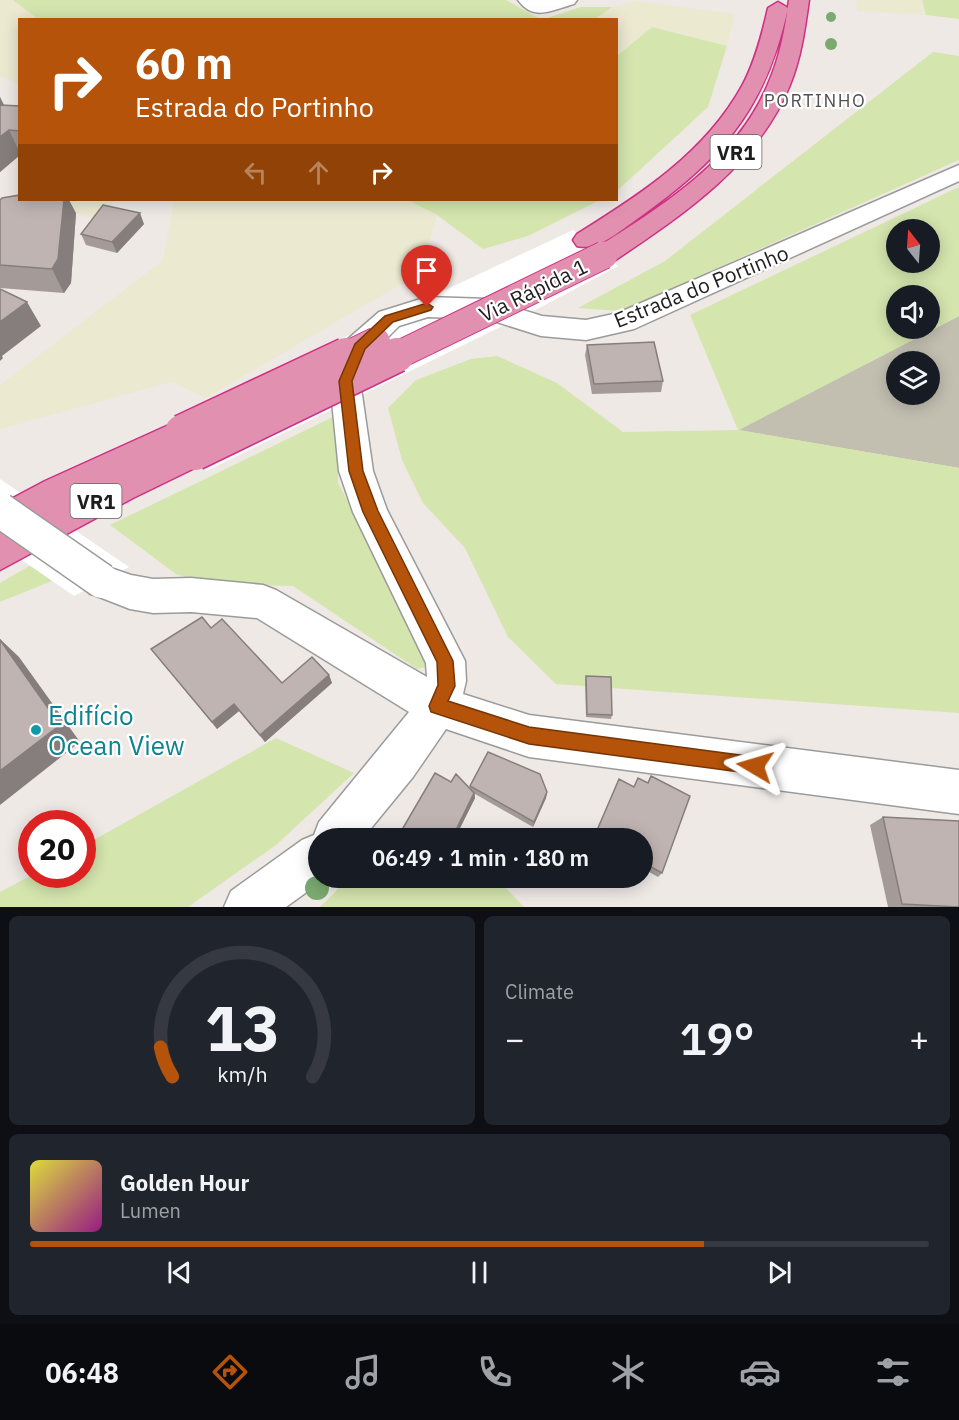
<!DOCTYPE html>
<meta charset="utf-8">
<style>
body{margin:0;font-family:"IBM Plex Sans",sans-serif;background:#20242c;color:#f1f3f6;height:100vh;display:flex;flex-direction:column;font-size:22px;white-space:nowrap}
*{box-sizing:border-box;margin:0}
p{font-size:20px;color:#9ea1a6}
.icon{flex:none;width:33px;height:33px;fill:none;stroke:currentColor;stroke-width:2;stroke-linecap:round;stroke-linejoin:round}
.map{position:relative;height:907px;overflow:hidden}
.panel{display:flex;flex-direction:column;gap:9px;padding:9px;background:#0d0f14;flex:1}
.panel>*{flex:none}
.banner{position:absolute;left:18px;top:18px;width:600px;height:183px;border-radius:0px;box-shadow:0 3px 15px #0003;background:#b45309;color:#fff;overflow:hidden}
.needle{width:39px;rotate:343deg}
.controls{position:absolute;left:886px;top:219px;display:grid;gap:12px}
.controls a{display:grid;place-items:center;width:54px;height:54px;border-radius:50%;background:#171b24;box-shadow:0 3px 15px #0003;font-size:30px}
.speed{position:absolute;left:18px;top:810px;display:flex;gap:12px;font-size:30px;font-weight:700;text-align:center}
.speed>*{display:grid;place-content:center;width:78px;height:78px;border-radius:50%;background:#171b24;box-shadow:0 3px 15px #0003;line-height:1}
.speed .limit{border:9px solid #d22;background:#fff;color:#111}
.pin{position:absolute;display:grid;place-items:center;width:51px;height:51px;color:#fff;margin:-62px -26px;border-radius:50% 50% 50% 0;rotate:-45deg;box-shadow:0 0 6px #0007}
.pin .icon{rotate:45deg}
.me{position:absolute;width:66px;margin:-33px;rotate:277deg;stroke-linejoin:round;filter:drop-shadow(0 0 4px #0008)}
.turn{display:flex;align-items:center;gap:21px;height:126px;padding:0 18px;font-size:27px}
.turn .icon{width:78px;height:78px;stroke-width:2.5}
.turn b{display:block;font-size:42px;line-height:51px}
.lanes{display:flex;align-items:center;height:57px;padding:0 18px;background:#0003;justify-content:center;gap:30px;direction:ltr}
.lanes .off{opacity:.35}
.big{font-size:45px;font-weight:600;line-height:1.1}
.panel .widget{flex:1;display:flex;flex-direction:column;justify-content:center;gap:9px;min-width:0;padding:0 21px;border-radius:9px;background:#20242c}
.panel .dial{align-items:center;gap:0}
.dial svg{height:156px;overflow:visible;fill:none;stroke:#363941;stroke-width:7;stroke-linecap:round;text-anchor:middle}
.dial text{fill:#f1f3f6;stroke:none}
.song{display:flex;align-items:center;gap:18px}
.cover{width:72px;height:72px;border-radius:9px;background:linear-gradient(135deg,hsl(60 70% 55%),hsl(310 70% 35%))}
.played{height:6px;border-radius:3px;background:linear-gradient(90deg,#b45309 75%,#363941 75%)}
.keys{display:flex;justify-content:space-around;direction:ltr}
.heat{display:flex;justify-content:space-between;align-items:center;font-size:33px;direction:ltr}
.panel .tiles{flex:1;display:grid;gap:9px;grid-template-columns:1fr 1fr}
.widget:last-child{grid-column:span 2}
.trip{position:absolute;left:308px;top:828px;width:345px;height:60px;border-radius:30px;background:#171b24;box-shadow:0 3px 15px #0003;font-weight:600;line-height:60px;text-align:center}
.tabs{display:flex;height:96px;justify-content:space-around;align-items:center;background:#090b0e;color:#9ea1a6}
.tabs .icon{width:42px;height:42px}
.tabs .on{color:#b45309}
.tabs b{font-size:27px;color:#f1f3f6}
.map>svg:first-child{display:block}
</style>
<div class="map">
<svg width="959" height="907" viewBox="0 0 959 907">
<rect width="100%" height="100%" fill="#eee9e5"/>
<path fill="#c2bfb1" fill-rule="evenodd" d="M959,316V468L738,430ZM897,362H930V394H897Z"/>
<path fill="#ece9d1" d="M0,0H13L39,19L20,20L19,85L0,76Z
M856,0H922L926,15L857,11Z
M637,1L735,14L727,46L652,27L617,56L616,20H595L612,7Z
M28,200H115L103,221Z
M174,200H408L437,215L425,257L408,280L206,398L172,382L0,429V385L163,260Z"/>
<path fill="#d4e5ae" fill-rule="evenodd" d="M13,0H506L540,19L39,20Z
M922,0H959V19L926,15Z
M581,7H612L595,19H544Z
M652,27L727,46L708,107L617,191V56Z
M933,52L959,56V160L621,311L578,308L665,261Z
M959,187V316L739,430L959,468V713L556,684L508,637L465,548L423,503L402,460L388,408L416,380L471,359L497,356L557,383L623,432L738,430L690,315ZM897,230H930V262H897ZM897,296H930V328H897Z
M408,200H600L528,236L483,249L437,215Z
M339,414L338,483L412,624L426,667L417,669L293,586L208,584L176,574L110,525Z
M55,551L79,570L0,602V583Z
M276,738L354,773L276,845L188,907H0V892L32,875L82,874L83,846Z
M349,878H496L524,907H320Z"/>
<path fill="#fff" d="M573,230L618,266L545,305L206,471L173,418Z
M0,479L129,567L74,596L0,545Z"/>
<g fill="none" stroke-linecap="round" stroke-linejoin="round">
<defs>
<path id="minor" d="M518,0H577L574,4C552,10 534,22 518,0Z
M959,165V181L634,329L586,340L541,336L487,319L428,317L399,326L372,353L360,381L373,471L387,510L465,661L466,681L463,694L529,715L959,770V814L529,757L446,729L413,777L363,838H318V878H326L286,907H224L231,891L302,840L314,835L319,822L409,712L257,618L191,612L153,613L130,609L89,593L84,581L89,569L102,565L131,575L153,579L191,578L263,585L276,590L427,677L426,663L353,512L339,471L330,381L344,347L348,339L379,312L427,297L488,299L542,316L586,320L618,313Z"/>
<path id="highway" d="M789,0H809C805,29 801,58 790,85C758,165 682,215 614,261L604,264L594,261L590,255L594,249C661,207 737,160 768,84C780,57 785,29 789,0Z
M778,2L788,8C765,113 719,161 633,222C617,233 597,251 577,246L573,240L577,234C640,195 705,153 742,86C755,62 762,35 768,8Z
M182,419L193,423L198,432L194,440L207,444L211,453L207,462L133,498L0,570V505L45,481Z"/>
</defs>
<use href="#minor" stroke="#9b9b9b" stroke-width="3"/>
<use href="#highway" stroke="#cf2f84" stroke-width="3"/>
<use href="#minor" fill="#fff" fill-rule="evenodd"/>
<use href="#highway" fill="#e191af" fill-rule="evenodd"/>
<defs>
<path id="minor-bridge" d="M0,510L102,581"/>
<path id="highway-bridge-far1" d="M343,357L376,341
M394,357L604,255"/>
<path id="highway-bridge" d="M182,432L346,355
M195,453L397,355"/>
</defs>
<use href="#minor-bridge" stroke="#9b9b9b" stroke-width="37" stroke-linecap="butt"/>
<use href="#highway-bridge-far1" stroke="#cf2f84" stroke-width="29" stroke-linecap="butt"/>
<use href="#highway-bridge" stroke="#cf2f84" stroke-width="37" stroke-linecap="butt"/>
<use href="#minor-bridge" stroke="#fff" stroke-width="34"/>
<use href="#highway-bridge-far1" stroke="#e191af" stroke-width="27"/>
<use href="#highway-bridge" stroke="#e191af" stroke-width="34"/>
</g>
<g fill="#7baa71">
<circle cx="831" cy="17" r="5"/>
<circle cx="831" cy="44" r="6"/>
<circle cx="317" cy="888" r="12"/>
</g>
<path fill="#a49b98" d="M0,97L4,105L20,106V155L0,172Z
M0,200L76,213L71,283L64,293L0,288Z
M144,224L117,253L86,245L81,234Z
M587,345L663,381L661,392L592,394L585,355Z
M211,628L282,683L329,675L332,683L265,742L239,711L217,729L151,649Z
M586,676L612,715L611,719L586,717L585,680Z
M651,776L662,873L658,877L642,868V838H593L619,779L634,787L638,778L647,783Z
M451,782L470,788V786L547,792L546,798L533,827L475,794V798L455,838H415L405,834L403,828Z
M883,817L959,907H888L870,825Z"/>
<path fill="#867e7c" d="M0,97L11,120L0,108Z
M9,130L20,153V155L0,172V137Z
M64,200H69L76,213L71,283L64,293L52,269Z
M140,213L144,224L117,253L112,242Z
M27,302L41,326L2,356L3,358L0,361V322Z
M0,639L19,657L80,742L0,805Z
M329,675L332,683L265,742L260,735Z
M234,704L239,711L217,729L212,722Z
M547,792L546,798L533,827L534,822Z
M474,793L475,798L455,838H452Z"/>
<path fill="#bfb4b1" stroke="#867e7c" stroke-width="1.5" d="M0,105L20,106V131L9,130L0,137Z
M20,195V200H64L58,259L52,269L0,265V200L2,198Z
M103,205L140,213L112,242L81,234Z
M0,289L27,302L0,322Z
M654,342L663,381L594,384L587,345Z
M202,617L211,628L222,619L282,683L312,657L329,675L260,735L234,704L212,722L151,649Z
M0,640L60,725L0,771Z
M586,676L611,677L612,715L587,714Z
M488,752L540,774L547,792L534,822L470,786Z
M435,773L451,782L456,774L474,793L452,838H425L403,828Z
M651,776L690,796L662,873L642,862V838H600L595,835L619,779L634,787L638,778L648,783Z
M883,817L959,821V907L902,904Z"/>
<path fill="#b45309" stroke="#753606" stroke-width="1.5" d="M427,303L433,307L431,310L393,322L365,349L352,381L363,471L378,511L453,661L455,686L448,701L529,727L755,757L761,759L764,766L761,772L755,774L529,744L431,712L429,706L438,685L437,662L363,512L349,471L339,381L355,344L385,316Z"/>
<circle fill="#0f9aa8" stroke="#fff" stroke-width="2" cx="36" cy="730" r="6"/>
<g text-anchor="middle" dominant-baseline="central" stroke-width="4.5" stroke-linejoin="round" paint-order="stroke">
<g font-size="18" letter-spacing="1.5" fill="#515151" stroke="#fff">
<text x="815" y="100">PORTINHO</text>
</g>
<g fill="#fff" stroke="#626262" stroke-width="1.5">
<rect x="710.5" y="135" width="51" height="34" rx="4.5"/>
<rect x="70.5" y="484" width="51" height="34" rx="4.5"/>
</g>
<g font-size="20" font-weight="bold" fill="#1e1e1e">
<text x="736" y="152">VR1</text>
<text x="96" y="501">VR1</text>
</g>
<g font-size="21" fill="#1e1e1e" stroke="#fff">
<text transform="translate(701 286) rotate(-22)">Estrada do Portinho</text>
<text transform="translate(533 290) rotate(-26)">Via Rápida 1</text>
</g>
<g font-size="26" fill="#0d838f" stroke="#fff" text-anchor="start">
<text x="48" y="715">Edifício<tspan x="48" dy="30">Ocean View</tspan></text>
</g>
</g>
</svg>
<div class="controls">
<a><svg class="needle" viewBox="-14 -14 28 28"><path d="M0-13l5 13h-10z" fill="#e53935"/><path d="M0 13l5-13h-10z" fill="#9ea1a6"/></svg></a>
<a><svg class="icon" aria-label="sound" viewBox="0 0 24 24"><path d="M4 9h4l5-4v14l-5-4H4zM17 9q2 3 0 6"/></svg></a>
<a><svg class="icon" aria-label="layers" viewBox="0 0 24 24"><path d="M12 4l9 5-9 5-9-5zM3 14l9 5 9-5"/></svg></a>
</div>
<div class="speed"><div class="limit">20</div></div>
<div class="pin" style="left:427px;top:307px;background:#d93025"><svg class="icon" aria-label="arrive" viewBox="0 0 24 24"><path d="M6 21V4h12l-3 4 3 4H6"/></svg></div>
<svg class="me" style="left:755px;top:766px" viewBox="-20 -20 40 40"><path d="M0-17L14 15 0 8-14 15z" fill="#b45309" stroke="#fff" stroke-width="4"/></svg>
<div class="trip">06:49 · 1 min · 180 m</div>
<div class="banner">
<div class="turn"><svg class="icon" aria-label="right" viewBox="0 0 24 24"><path d="M7 20v-9h11M14 6l5 5-5 5"/></svg><div><b>60 m</b>Estrada do Portinho</div></div>
<div class="lanes"><svg class="icon off" aria-label="left" viewBox="0 0 24 24"><path d="M17 20v-9H6M10 6l-5 5 5 5"/></svg><svg class="icon off" aria-label="ahead" viewBox="0 0 24 24"><path d="M12 20V5M6 11l6-6 6 6"/></svg><svg class="icon" aria-label="right" viewBox="0 0 24 24"><path d="M7 20v-9h11M14 6l5 5-5 5"/></svg></div>
</div>
</div>
<section class="panel">
<div class="tiles">
<div class="widget dial"><svg viewBox="0 0 100 80">
<path d="M14 69A42 42 0 1 1 86 69"/>
<path d="M14 69A42 42 0 0 1 8 54" stroke="#b45309"/>
<text x="50" y="56" font-size="32" font-weight="700">13</text>
<text x="50" y="72" font-size="11">km/h</text>
</svg></div>
<div class="widget"><p>Climate</p>
<div class="heat"><a>−</a><b class="big">19°</b><a>+</a></div>
</div>
<div class="widget">
<div class="song"><i class="cover"></i><div><b>Golden Hour</b><p>Lumen</p></div></div>
<div class="played"></div>
<div class="keys"><svg class="icon" aria-label="previous" viewBox="0 0 24 24"><path d="M18 5L8 12l10 7zM5 5v14"/></svg><svg class="icon" aria-label="pause" viewBox="0 0 24 24"><path d="M8 5v14M16 5v14"/></svg><svg class="icon" aria-label="next" viewBox="0 0 24 24"><path d="M6 5l10 7-10 7zM19 5v14"/></svg></div>
</div>
</div>
</section>
<nav class="tabs">
<b>06:48</b>
<svg class="icon on" aria-label="directions" viewBox="0 0 24 24"><path d="M12 3l9 9-9 9-9-9zM9 14v-3h6M13 9l2 2-2 2"/></svg>
<svg class="icon" aria-label="music" viewBox="0 0 24 24"><path d="M9 18V5l10-2v13"/><circle cx="6" cy="18" r="3"/><circle cx="16" cy="16" r="3"/></svg>
<svg class="icon" aria-label="phone" viewBox="0 0 24 24"><path d="M5 4h4l2 5-3 2q2 4 5 5l2-3 5 2v4C11 20 4 13 5 4z"/></svg>
<svg class="icon" aria-label="climate" viewBox="0 0 24 24"><path d="M12 3v18M4 7l16 10M4 17L20 7"/></svg>
<svg class="icon" aria-label="car" viewBox="0 0 24 24"><path d="M5 17H2v-5l4-1 3-4h7l3 4 3 1v5h-3M9 17h6M6 11h13"/><circle cx="7" cy="17" r="2"/><circle cx="17" cy="17" r="2"/></svg>
<svg class="icon" aria-label="filters" viewBox="0 0 24 24"><path d="M4 7h16M4 17h16"/><circle cx="9" cy="7" r="2"/><circle cx="15" cy="17" r="2"/></svg>
</nav>
